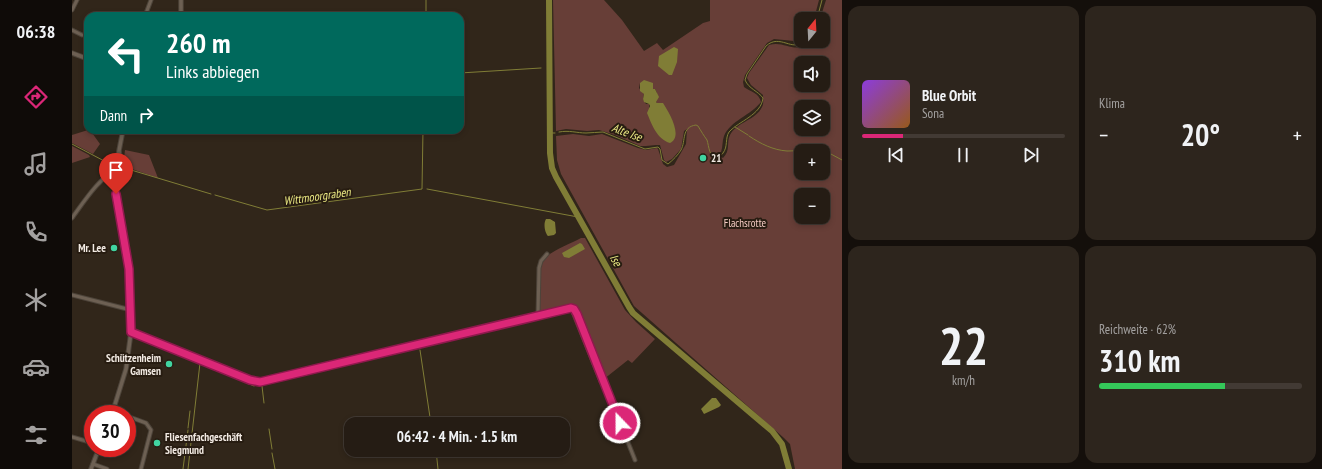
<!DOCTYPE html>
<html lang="de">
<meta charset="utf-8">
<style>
body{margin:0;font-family:"PT Sans Narrow",sans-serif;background:#2d251d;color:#f1f3f6;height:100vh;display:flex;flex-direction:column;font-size:15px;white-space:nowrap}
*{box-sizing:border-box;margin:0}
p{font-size:13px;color:#a3a1a0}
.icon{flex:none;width:22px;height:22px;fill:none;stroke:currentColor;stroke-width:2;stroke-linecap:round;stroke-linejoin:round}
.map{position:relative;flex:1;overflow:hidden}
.side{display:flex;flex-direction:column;gap:6px;padding:6px;background:#140f0b;width:480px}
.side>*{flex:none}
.guide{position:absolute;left:12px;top:12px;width:380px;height:122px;border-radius:12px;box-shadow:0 2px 6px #0003,0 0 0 1px #423a34;background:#00695c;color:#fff;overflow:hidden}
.needle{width:26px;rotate:18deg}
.fabs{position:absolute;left:722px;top:12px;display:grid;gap:8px}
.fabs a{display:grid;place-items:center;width:36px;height:36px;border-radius:8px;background:#251c14;box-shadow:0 2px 6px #0003,0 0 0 1px #423a34;font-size:20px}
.speed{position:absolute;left:12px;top:405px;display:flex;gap:8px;font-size:20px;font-weight:700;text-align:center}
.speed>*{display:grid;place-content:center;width:52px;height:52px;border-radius:50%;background:#251c14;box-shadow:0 2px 6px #0003,0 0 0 1px #423a34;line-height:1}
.speed .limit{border:6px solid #d22;background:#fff;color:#111}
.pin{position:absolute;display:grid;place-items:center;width:34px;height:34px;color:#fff;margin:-41px -17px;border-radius:50% 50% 50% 0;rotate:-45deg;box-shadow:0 0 4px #0007}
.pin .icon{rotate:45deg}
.me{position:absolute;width:44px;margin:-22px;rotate:338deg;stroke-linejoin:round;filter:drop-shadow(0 0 3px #0008)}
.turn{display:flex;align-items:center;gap:14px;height:84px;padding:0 16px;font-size:18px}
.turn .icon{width:52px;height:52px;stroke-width:2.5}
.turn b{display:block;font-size:28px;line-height:34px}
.then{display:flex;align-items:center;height:38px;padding:0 16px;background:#0003;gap:8px;font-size:15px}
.big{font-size:30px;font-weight:700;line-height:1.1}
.side .tile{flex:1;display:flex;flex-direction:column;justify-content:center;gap:6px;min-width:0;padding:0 14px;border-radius:12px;background:#2d251d}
.side .dial{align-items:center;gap:0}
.dial b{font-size:52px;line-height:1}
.song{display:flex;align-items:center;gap:12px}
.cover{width:48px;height:48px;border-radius:6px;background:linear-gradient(135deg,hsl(270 70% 55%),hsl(30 70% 35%))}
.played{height:4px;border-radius:2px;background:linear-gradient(90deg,#db2777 20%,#423a34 20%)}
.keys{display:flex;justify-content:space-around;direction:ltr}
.heat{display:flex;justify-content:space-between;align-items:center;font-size:22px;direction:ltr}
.charge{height:6px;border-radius:3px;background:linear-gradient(90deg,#34c759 62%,#423a34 0)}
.side .tiles{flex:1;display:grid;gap:6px;grid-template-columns:repeat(2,1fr)}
.trip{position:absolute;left:272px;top:417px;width:226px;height:40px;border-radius:12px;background:#251c14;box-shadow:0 2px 6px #0003,0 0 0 1px #423a34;font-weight:700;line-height:40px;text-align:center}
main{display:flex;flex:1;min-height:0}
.tabs{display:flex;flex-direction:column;width:72px;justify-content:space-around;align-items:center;background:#0f0b08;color:#a3a1a0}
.tabs .icon{width:28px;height:28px}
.tabs .selected{color:#db2777}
.tabs b{font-size:18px;color:#f1f3f6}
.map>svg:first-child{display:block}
</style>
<main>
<nav class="tabs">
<b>06:38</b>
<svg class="icon selected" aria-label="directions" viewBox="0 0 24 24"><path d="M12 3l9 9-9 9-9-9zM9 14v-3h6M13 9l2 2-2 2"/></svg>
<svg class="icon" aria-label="music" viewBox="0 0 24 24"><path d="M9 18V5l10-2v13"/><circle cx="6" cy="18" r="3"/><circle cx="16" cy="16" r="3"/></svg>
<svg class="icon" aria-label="phone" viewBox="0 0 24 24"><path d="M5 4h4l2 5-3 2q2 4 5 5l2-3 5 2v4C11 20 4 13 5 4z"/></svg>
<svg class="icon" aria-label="climate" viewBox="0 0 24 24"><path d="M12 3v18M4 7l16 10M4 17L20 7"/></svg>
<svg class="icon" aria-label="car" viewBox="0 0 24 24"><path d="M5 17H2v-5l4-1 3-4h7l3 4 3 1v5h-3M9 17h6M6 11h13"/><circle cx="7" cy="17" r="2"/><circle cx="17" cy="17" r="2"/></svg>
<svg class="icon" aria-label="filters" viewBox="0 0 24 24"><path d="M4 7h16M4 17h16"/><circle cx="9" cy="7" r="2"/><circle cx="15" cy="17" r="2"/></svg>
</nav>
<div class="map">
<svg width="770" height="469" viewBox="0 0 770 469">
<rect width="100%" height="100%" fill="#31261a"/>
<path fill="#673e37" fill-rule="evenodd" d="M481,0H532L550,20L572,51L585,43L591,50L631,23L638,21V0H747L742,19H729V29L722,41L702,39L695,43L673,75L671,82L672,87C679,92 687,93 689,102C679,115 658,121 652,136C650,141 651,147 649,152L643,153L651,158C659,150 654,143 658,135C665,122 684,120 690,107C692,104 691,98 691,95L679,85L675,78L677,73L697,45C710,41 718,50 730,47L734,41H751V19H748L754,0H770V469H723L718,444L712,438L562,306L489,174L485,160L484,136L501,134L517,136L530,134L566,148L574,150L585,148L586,149L591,164L595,167L602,165L614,144L615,129L612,131L609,149L600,159L594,162L592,160L588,145H584L574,146H568L543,135L527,130L515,131L494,129L484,131ZM729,63H751V85H729ZM568,83L581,87V89H583L585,93L584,102C597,116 602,116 603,137L577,109V104H574L571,99L572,94L567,88ZM729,107H751V129H729ZM729,151H751V173H729ZM729,195H751V217H729Z
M16,130H18L28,144L21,154L0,143V135Z
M0,146L17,155L18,157L0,163Z
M53,150L77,155L86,178L51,166Z
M509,238H513L553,310L564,322L583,339L560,363L556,360L527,383L498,311L504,307L501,304L471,313L468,312C468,299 464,269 471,260C478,251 498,244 509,238Z"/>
<path fill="#807d36" d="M602,47L606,49L605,62L600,75H597L586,66L587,56Z
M572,80L581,83V89H583L587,97L584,102L585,103H591C596,111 612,136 598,143C585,139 580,125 575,113L578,106L577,104L572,102L571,99L572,94L568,91V83Z
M474,219H478L483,222L484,233L482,235L476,236C473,233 471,224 474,219Z
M508,243L510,244L513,249L497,258L492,257L490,253Z
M640,398H644L649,405L647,407L632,414L629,409Z"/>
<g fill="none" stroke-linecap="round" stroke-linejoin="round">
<path stroke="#807d36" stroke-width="1" d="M354,16V0
M745,19L750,0
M388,73L469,68
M663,127L676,135
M487,132C497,130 505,133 514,133C520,133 525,132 531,132L568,147L573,149L586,147L588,149L590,160L596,164C601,160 606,155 609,150C614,141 609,127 624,125L626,126C629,131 632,136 635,140C637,146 637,159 646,157C647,156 651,154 651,153C656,147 653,138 657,132C667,121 689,115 691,98C686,91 677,89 673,80L675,74L694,46C708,33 721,53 731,41
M477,133H483
M677,136C689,144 701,150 715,151C726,151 736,149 747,151
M0,144L36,163
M751,152L757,153L770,160
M50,168L56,170
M59,170L139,194
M355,189L506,217
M143,195L195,210L350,189L351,130
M75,335L178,378
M352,345L495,310L500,312L502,315
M348,350L359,424
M287,361L343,348
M130,364L182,386
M190,384L283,362
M190,386L192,403
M116,428L118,411
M197,429L200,449
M364,450L366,469
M200,453L203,469
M111,469L116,430
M116,469L128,363"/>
<path stroke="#807d36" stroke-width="6" d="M477,0L478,153L480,168L484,177L557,307L561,313L700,431L710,444L717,469"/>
<defs>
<path id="minor" d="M0,10L5,0
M73,16L79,0
M0,30L10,35
M0,218C9,206 30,173 44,172
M0,295L59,310
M466,315L467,268L469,261L475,254
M59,332L178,380L188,382L499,308L505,314L563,460
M42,410L51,414
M55,416L74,423L79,430L69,469
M0,437L21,443
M21,464L35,469"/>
<path id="tertiary" d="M109,16V0
M0,53L16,59
M46,167L48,156L47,151
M40,414L54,369L59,332L57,269L44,194L45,161L51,130
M19,469L27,448"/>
</defs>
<use href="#minor" stroke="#4d443a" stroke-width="5"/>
<use href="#tertiary" stroke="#4d443a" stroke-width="5.5"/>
<use href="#minor" stroke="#6d6053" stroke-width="3"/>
<use href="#tertiary" stroke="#6d6053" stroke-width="3.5"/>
</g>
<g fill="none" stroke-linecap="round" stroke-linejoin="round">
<defs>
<path id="route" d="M44,194L57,269L59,332L178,380L188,382L499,308L502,309L505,314L548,423"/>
</defs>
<use href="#route" stroke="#8e194d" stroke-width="10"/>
<use href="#route" stroke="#db2777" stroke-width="7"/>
</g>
<g fill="#41d4a1" stroke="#271c11" stroke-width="1.5">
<circle cx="631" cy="158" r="4"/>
<circle cx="42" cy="248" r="4"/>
<circle cx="97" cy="364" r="4"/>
<circle cx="85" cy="443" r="4"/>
</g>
<g text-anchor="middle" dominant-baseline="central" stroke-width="4" stroke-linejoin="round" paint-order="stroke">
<g font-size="11" font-weight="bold" fill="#f2eae3" stroke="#271c11" text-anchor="start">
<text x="639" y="158">21</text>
<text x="34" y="248" text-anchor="end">Mr. Lee</text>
<text x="89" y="358" text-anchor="end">Schützenheim<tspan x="89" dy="13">Gamsen</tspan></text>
<text x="93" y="437">Fliesenfachgeschäft<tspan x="93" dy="13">Siegmund</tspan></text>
</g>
<g font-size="11" fill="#f4cac2" stroke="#271c11">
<text x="673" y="223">Flachsrotte</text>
</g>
<g font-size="12" font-style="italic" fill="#eae883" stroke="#271c11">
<text transform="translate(555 132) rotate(20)">Alte Ise</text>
<text transform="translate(245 196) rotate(-8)">Wittmoorgraben</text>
<text transform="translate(544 260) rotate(60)">Ise</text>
</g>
</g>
</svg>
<div class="fabs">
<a><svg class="needle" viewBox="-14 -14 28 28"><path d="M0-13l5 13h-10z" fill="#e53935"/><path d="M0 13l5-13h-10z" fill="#a3a1a0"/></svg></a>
<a><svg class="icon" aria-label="sound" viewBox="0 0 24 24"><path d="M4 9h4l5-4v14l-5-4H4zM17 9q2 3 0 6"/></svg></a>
<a><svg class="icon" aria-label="layers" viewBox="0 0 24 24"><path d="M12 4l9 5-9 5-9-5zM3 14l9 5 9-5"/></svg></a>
<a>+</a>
<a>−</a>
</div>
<div class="speed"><div class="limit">30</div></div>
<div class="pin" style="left:44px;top:194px;background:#d93025"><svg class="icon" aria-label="arrive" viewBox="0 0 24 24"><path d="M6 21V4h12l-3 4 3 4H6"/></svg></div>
<svg class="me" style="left:548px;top:423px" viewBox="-20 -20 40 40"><circle r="17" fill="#db2777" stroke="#fff" stroke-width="3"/><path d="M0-11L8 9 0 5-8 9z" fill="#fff"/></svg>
<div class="trip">06:42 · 4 Min. · 1.5 km</div>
<div class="guide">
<div class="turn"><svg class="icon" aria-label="left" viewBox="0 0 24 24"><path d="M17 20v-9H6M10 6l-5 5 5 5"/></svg><div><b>260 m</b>Links abbiegen</div></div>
<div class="then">Dann<svg class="icon" aria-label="right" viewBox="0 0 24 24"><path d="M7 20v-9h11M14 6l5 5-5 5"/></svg></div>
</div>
</div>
<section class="side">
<div class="tiles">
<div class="tile">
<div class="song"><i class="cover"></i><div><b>Blue Orbit</b><p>Sona</p></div></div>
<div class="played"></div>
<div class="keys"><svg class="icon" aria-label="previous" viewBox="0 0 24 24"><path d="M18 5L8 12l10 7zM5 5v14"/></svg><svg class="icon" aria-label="pause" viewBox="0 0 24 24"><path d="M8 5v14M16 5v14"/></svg><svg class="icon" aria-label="next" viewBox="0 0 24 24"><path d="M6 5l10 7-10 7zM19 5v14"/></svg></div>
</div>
<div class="tile"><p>Klima</p>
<div class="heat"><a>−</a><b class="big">20°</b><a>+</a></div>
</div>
<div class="tile dial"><b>22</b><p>km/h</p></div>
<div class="tile"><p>Reichweite · 62%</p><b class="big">310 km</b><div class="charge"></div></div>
</div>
</section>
</main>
